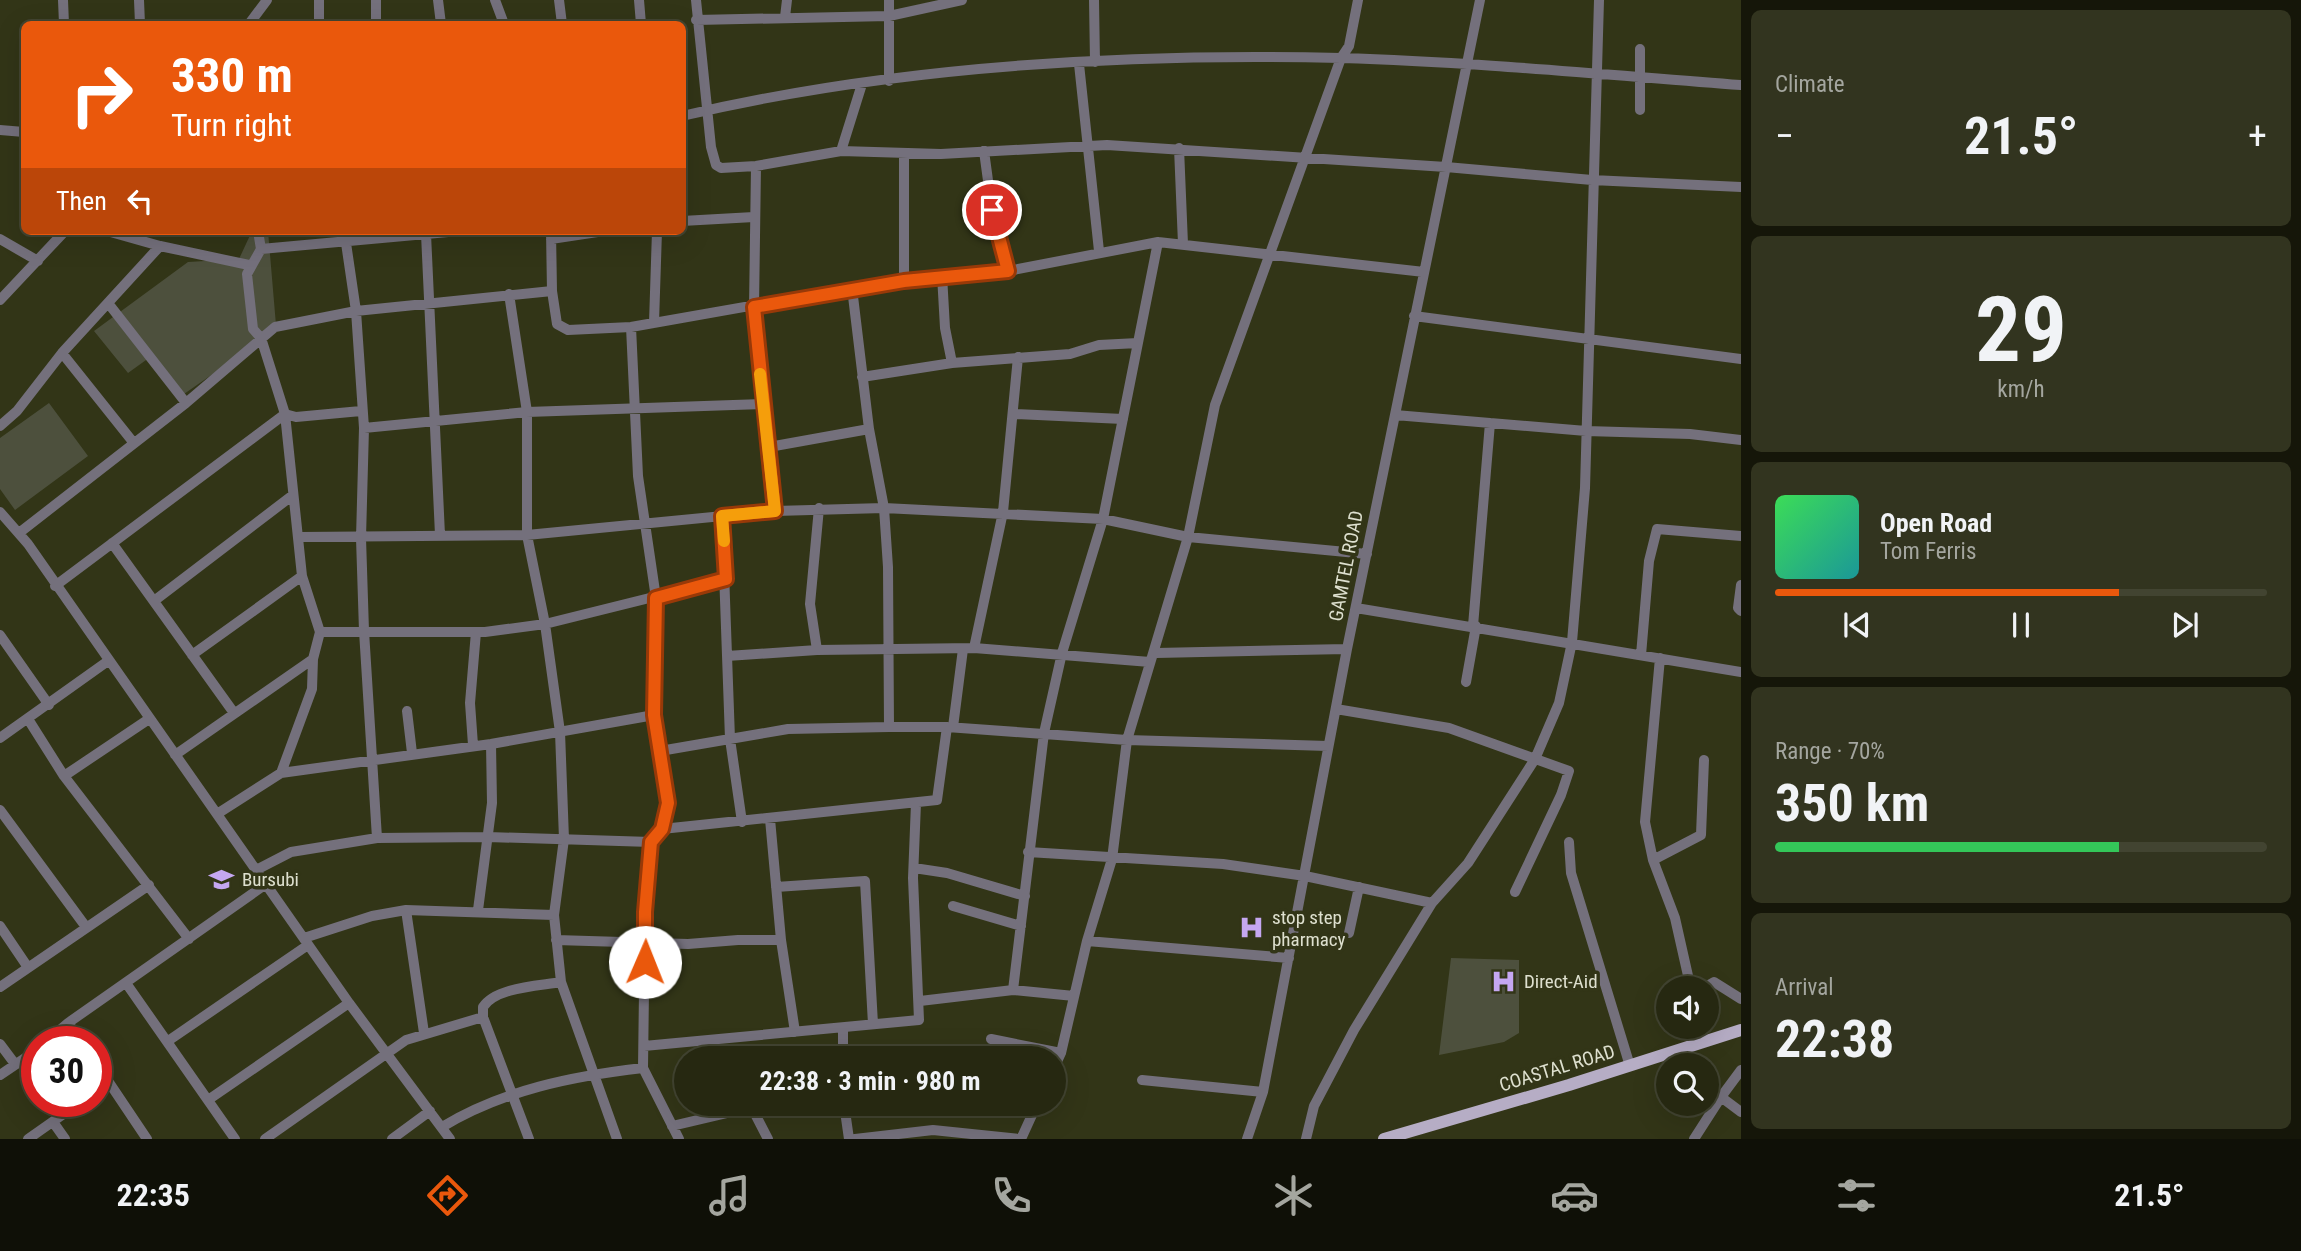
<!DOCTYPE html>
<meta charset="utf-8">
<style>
body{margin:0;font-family:"Roboto Condensed",sans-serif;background:#32341f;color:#f1f3f6;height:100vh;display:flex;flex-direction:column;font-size:26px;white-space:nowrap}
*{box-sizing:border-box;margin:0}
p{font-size:23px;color:#a4a69f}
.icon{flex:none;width:38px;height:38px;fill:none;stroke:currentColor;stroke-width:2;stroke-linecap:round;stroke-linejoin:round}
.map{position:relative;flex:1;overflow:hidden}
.details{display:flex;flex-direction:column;gap:10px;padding:10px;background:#151609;width:560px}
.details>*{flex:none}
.top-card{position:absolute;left:21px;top:21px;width:665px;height:214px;border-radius:10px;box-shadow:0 7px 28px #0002,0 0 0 2px #424431;background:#ea580c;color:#fff;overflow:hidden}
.tools{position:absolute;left:1656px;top:976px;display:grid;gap:14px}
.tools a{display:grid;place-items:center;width:63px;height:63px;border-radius:50%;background:#262811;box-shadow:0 7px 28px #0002,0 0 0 2px #424431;font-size:35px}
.speed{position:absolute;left:21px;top:1026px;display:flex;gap:14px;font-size:35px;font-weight:700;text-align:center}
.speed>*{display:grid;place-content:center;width:91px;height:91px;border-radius:50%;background:#262811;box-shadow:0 7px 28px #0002,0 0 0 2px #424431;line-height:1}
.speed .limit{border:10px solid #d22;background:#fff;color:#111}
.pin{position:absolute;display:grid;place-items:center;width:60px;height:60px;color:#fff;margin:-30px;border:4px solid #fff;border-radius:50%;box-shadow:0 2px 7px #0007}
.me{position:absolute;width:77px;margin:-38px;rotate:1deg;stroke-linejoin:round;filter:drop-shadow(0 0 5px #0008)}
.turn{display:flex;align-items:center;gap:24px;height:147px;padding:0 35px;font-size:32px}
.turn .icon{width:91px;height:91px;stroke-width:2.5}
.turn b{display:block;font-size:49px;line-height:60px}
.then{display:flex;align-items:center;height:66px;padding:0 35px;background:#0003;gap:14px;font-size:26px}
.big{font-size:52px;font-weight:700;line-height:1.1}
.details .widget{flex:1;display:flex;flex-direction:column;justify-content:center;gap:10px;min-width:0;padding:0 24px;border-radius:10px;background:#32341f}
.details .dial{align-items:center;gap:0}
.dial b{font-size:91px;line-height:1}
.song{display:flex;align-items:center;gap:21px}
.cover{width:84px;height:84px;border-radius:10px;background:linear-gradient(135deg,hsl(130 70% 55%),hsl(180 70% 35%))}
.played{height:7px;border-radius:4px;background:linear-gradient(90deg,#ea580c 70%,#424431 70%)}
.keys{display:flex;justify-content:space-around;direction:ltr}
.heat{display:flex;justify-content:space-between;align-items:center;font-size:38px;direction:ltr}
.charge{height:10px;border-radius:5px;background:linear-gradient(90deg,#34c759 70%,#424431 0)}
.trip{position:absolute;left:674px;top:1046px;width:392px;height:70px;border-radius:35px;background:#262811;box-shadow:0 7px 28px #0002,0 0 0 2px #424431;font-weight:700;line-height:70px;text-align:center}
.tab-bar{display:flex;height:112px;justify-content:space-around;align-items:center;background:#0f1007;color:#a4a69f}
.tab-bar .icon{width:49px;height:49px}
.tab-bar .current{color:#ea580c}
.tab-bar b{font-size:32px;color:#f1f3f6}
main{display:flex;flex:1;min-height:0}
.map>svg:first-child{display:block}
</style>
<main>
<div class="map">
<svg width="1741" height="1139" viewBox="0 0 1741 1139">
<rect width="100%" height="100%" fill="#323517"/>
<path fill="#4d503d" d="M252,231H268L276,325L253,346L184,394L153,355L128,373L94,331L188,262L239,259Z
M49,403L88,456L15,510L0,489V438Z
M1451,958L1519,960V1033L1504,1042L1439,1055Z"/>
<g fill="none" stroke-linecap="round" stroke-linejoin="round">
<path stroke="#74707c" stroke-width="10" d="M63,0L64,24
M139,0L140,24
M319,0V24
M376,0V24
M438,0L441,24
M495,0L504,24
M559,0L562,24
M639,0L641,24
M696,0L711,147L716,165L721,168L756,166L841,151L941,154L1107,145L1446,167L1592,180L1741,187
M889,0V81
M1094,0L1095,62
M785,17L787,0
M696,20L889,16L962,0
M249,24L267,0
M1079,64L1099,251
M1640,110V49
M682,116C894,66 1124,53 1341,58C1475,62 1608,75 1741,85
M0,130L24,132
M1179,148L1183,244
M841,151L862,84
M984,151L992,210L1008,271
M756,166L754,308L775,511
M682,221L754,217
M107,231L160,246L249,265
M258,231L261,249
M551,231L552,291L557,324L568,330L631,327L852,288L942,275L1008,271L1158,242L1424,272
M426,234L440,535
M0,239L38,261
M551,239L604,231
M346,243L356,311L364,428L361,538L364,631L377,838
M942,275L945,328L952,363
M904,281V154
M852,288L869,429L884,508L888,567L889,727
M509,294L527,412V535L545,624L560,732L564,839L554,915L561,982L617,1139
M0,300L65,231
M108,303L186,403
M1414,316L1741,359
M654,323L657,231
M631,327L638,476L656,598L654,715L668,803L662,829L651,842L645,912L643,1068L679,1139
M62,353L133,442
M862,377L952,363L1070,354L1099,345L1138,343
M1014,414L1123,419
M1395,415L1586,431L1690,434L1741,440
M0,426L17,411L62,353L160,246
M364,428L527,412L763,404
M769,447L869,429
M0,512L28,544L349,1003L450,1139
M722,516L730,739L742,822
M19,533L186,403L275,327L356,311L552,291
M299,537L527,535L775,511L884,508L1103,519L1188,537L1367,554
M112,543L234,713
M1741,585L1738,608L1741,611
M55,586L285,414L296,417L361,411
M154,601L293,495
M1356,608L1741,672
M1473,626L1490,423
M320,632H485L545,624L726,579
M0,635L49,705
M974,648L1003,512L1018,357
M817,650L810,604L819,508
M1156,653L1347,649
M192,655L302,576
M1641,655L1649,561L1657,529L1741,536
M727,656L817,650L974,648L1150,662
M1660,658L1645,822L1653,860L1675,918L1691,989
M1466,682L1476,626
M1336,709L1449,728L1569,771L1561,795L1515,892
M407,711L412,753
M28,719L64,776L189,939
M953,727L963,649
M0,738L108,661
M473,745L470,703L476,632
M660,751L788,729L889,727H947L1127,740L1328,746
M175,755L313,659
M281,773L312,689L313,659L320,632L302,576L285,414L261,338L253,329L247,274L261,249L459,231
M64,776L149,719
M0,810L86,927
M217,814L281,773L491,744L654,715
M770,819L781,940L795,1032
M662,829L937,800L947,727
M1569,842L1571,873L1630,1066
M1028,852L1223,864L1305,876L1432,903
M1653,860L1701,835L1704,760
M914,868L947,873L1025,896
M256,870L291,852L377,838L488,837L651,842
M776,887L865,881L873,1024
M953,906L1021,926
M406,910L424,1033
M478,910L492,803L491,744
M0,926L27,966
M1349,933L1359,887
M304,938L372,916L406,910L554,915
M556,940L688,944L738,940H781
M1087,941L1289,958
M126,983L235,1139
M0,987L149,885
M1702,989L1714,982L1741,999
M1013,990L1044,733L1062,653L1103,519L1158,242
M920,1001L1013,990L1074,996
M483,1017L529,1139
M68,1023L81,1041
M1694,1027L1695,1045
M843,1028V1059
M991,1039L1061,1053
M47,1041L68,1023L266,884
M168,1041L308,945
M0,1044L15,1064
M644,1046L919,1020L913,878L916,803
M96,1063L147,1139
M1054,1068L1061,1053L1087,941L1112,859L1127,740L1188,537L1215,405L1341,58L1349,46L1358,0
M1741,1070L1721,1097L1741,1112
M0,1075L37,1050
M1142,1080L1263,1092
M96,1092L109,1083
M208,1100L349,1003
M844,1104L849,1139
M53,1122L65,1139
M672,1126L740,1110H753L768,1139
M442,1127C503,1090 573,1076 643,1068
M28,1139L82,1101
M265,1139L406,1040L483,1017V1007C496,987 539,986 561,982
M392,1139L430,1111
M855,1139L933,1130L1019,1139
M1021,1139L1037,1104
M1247,1139L1263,1092L1347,649L1480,0
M1306,1139L1314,1106L1354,1030L1432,903L1468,863L1535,759L1559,703L1572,642L1585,488L1599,0
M1694,1139L1721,1097"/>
<path stroke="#b6adc5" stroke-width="12" d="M1384,1139L1569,1085L1741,1030"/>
</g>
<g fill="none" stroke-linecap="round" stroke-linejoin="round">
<defs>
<path id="route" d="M645,962V912L651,842L662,829L668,803L654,715L656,598L726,579L722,516L775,511L754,307L904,281L1008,271L992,210"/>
</defs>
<use href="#route" stroke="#983908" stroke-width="18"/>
<use href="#route" stroke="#ea580c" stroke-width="12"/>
<path stroke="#f59e0b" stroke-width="12" d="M724,541L722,516L775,511L760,374"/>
</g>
<defs>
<symbol id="school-bare" viewBox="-9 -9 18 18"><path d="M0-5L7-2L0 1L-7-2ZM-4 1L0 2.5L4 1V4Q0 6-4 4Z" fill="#c5a7f1" stroke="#323517" stroke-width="2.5" paint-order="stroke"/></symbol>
<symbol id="hospital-bare" viewBox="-9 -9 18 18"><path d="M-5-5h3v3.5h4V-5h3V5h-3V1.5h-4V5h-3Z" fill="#c5a7f1" stroke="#323517" stroke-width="2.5" paint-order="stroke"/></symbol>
</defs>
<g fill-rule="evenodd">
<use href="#school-bare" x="204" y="862" width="35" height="35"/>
<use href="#hospital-bare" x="1234" y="910" width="35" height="35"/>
<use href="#hospital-bare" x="1486" y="964" width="35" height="35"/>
</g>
<g text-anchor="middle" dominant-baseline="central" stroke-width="7" stroke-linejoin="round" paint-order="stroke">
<g font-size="19" fill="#dee0cf" stroke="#323517">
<text transform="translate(1346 566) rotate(-79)">GAMTEL ROAD</text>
<text transform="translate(1557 1068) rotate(-17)">COASTAL ROAD</text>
</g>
<g font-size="19" fill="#dee0cf" stroke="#323517" text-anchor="start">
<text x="242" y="879">Bursubi</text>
<text x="1272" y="917">stop step<tspan x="1272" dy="22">pharmacy</tspan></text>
<text x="1524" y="981">Direct-Aid</text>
</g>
</g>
</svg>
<div class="tools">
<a><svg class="icon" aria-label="sound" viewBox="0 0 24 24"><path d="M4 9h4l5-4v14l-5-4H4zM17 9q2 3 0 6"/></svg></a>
<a><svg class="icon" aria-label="search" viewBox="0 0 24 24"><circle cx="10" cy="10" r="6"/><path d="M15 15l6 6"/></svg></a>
</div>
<div class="speed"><div class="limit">30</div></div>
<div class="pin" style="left:992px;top:210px;background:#d93025"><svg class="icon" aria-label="arrive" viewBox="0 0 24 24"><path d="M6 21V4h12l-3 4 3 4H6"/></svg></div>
<svg class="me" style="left:645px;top:962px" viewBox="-20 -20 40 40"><circle r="19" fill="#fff"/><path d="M0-13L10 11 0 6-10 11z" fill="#ea580c"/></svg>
<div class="trip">22:38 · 3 min · 980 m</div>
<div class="top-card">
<div class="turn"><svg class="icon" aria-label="right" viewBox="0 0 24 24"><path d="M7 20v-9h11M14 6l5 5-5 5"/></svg><div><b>330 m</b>Turn right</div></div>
<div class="then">Then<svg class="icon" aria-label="left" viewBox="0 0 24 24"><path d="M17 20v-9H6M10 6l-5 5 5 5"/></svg></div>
</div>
</div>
<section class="details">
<div class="widget"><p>Climate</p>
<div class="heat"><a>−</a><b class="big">21.5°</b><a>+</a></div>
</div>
<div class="widget dial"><b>29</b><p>km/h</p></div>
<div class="widget">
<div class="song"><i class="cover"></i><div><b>Open Road</b><p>Tom Ferris</p></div></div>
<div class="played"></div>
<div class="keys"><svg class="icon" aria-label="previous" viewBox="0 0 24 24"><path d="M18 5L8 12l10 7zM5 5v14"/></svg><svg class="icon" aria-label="pause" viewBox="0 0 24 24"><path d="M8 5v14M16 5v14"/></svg><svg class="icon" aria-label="next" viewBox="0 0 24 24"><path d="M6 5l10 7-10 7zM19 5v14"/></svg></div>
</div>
<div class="widget"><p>Range · 70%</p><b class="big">350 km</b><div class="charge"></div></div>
<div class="widget"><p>Arrival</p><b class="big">22:38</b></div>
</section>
</main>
<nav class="tab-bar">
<b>22:35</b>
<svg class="icon current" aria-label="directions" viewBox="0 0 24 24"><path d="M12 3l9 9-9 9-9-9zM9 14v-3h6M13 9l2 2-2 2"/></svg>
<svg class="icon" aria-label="music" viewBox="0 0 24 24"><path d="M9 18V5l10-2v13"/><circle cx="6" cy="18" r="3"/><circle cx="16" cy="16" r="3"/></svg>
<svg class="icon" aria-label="phone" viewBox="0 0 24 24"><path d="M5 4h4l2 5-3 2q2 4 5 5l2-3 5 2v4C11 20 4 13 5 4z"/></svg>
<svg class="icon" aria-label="climate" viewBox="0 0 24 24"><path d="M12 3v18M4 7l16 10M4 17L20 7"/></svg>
<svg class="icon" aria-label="car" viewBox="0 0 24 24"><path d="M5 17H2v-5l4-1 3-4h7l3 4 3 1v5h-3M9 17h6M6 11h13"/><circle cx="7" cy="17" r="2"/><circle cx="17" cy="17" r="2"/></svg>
<svg class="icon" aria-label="filters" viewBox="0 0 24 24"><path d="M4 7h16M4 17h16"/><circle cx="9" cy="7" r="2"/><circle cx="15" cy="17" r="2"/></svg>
<b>21.5°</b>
</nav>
